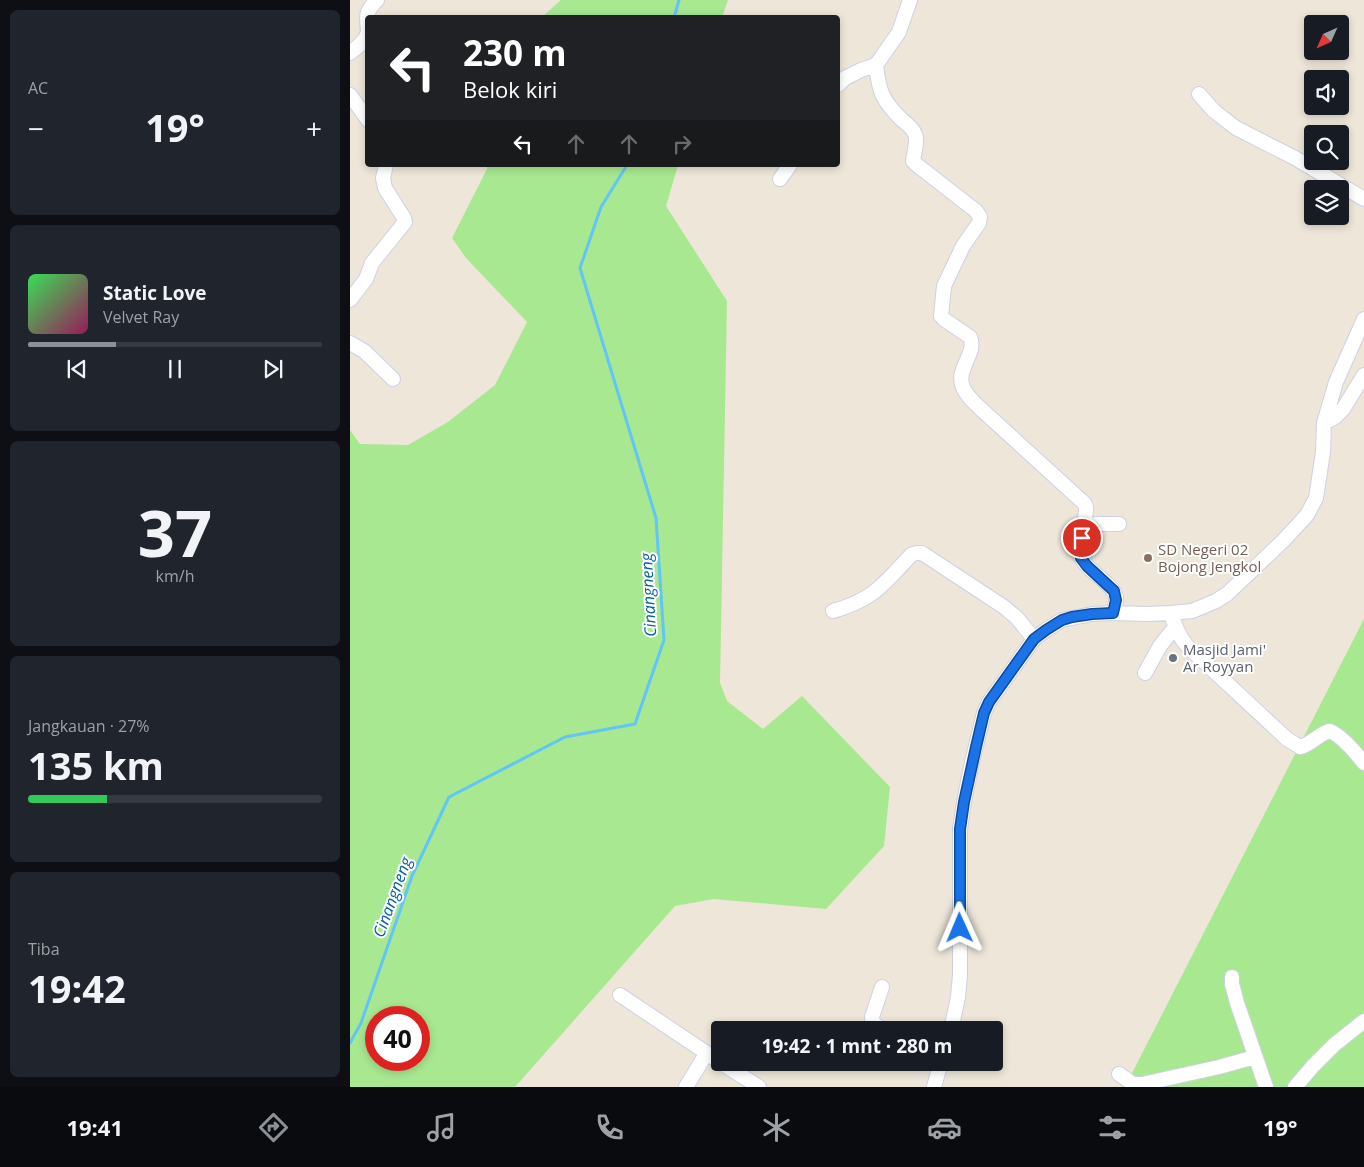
<!DOCTYPE html>
<html lang="id">
<meta charset="utf-8">
<style>
body{margin:0;font-family:"Open Sans",sans-serif;background:#20242c;color:#f1f3f6;height:100vh;display:flex;flex-direction:column;font-size:19px;white-space:nowrap}
*{box-sizing:border-box;margin:0}
p{font-size:16px;color:#9ea1a6}
.icon{flex:none;width:28px;height:28px;fill:none;stroke:currentColor;stroke-width:2;stroke-linecap:round;stroke-linejoin:round}
.map{position:relative;flex:1;overflow:hidden}
.details{display:flex;flex-direction:column;gap:10px;padding:10px;background:#0d0f14;width:350px}
.details>*{flex:none}
.top-card{position:absolute;left:15px;top:15px;width:475px;height:152px;border-radius:5px;box-shadow:0 2px 8px #0003;background:#202124;color:#fff;overflow:hidden}
.needle{width:32px;rotate:225deg}
.fabs{position:absolute;left:954px;top:15px;display:grid;gap:10px}
.fabs a{display:grid;place-items:center;width:45px;height:45px;border-radius:5px;background:#171b24;box-shadow:0 2px 8px #0003;font-size:25px}
.speed{position:absolute;left:15px;top:1006px;display:flex;gap:10px;font-size:25px;font-weight:700;text-align:center}
.speed>*{display:grid;place-content:center;width:65px;height:65px;border-radius:50%;background:#171b24;box-shadow:0 2px 8px #0003;line-height:1}
.speed .limit{border:8px solid #d22;background:#fff;color:#111}
.pin{position:absolute;display:grid;place-items:center;width:42px;height:42px;color:#fff;margin:-21px;border:2px solid #fff;border-radius:50%;box-shadow:0 1px 5px #0007}
.me{position:absolute;width:55px;margin:-28px;rotate:359deg;stroke-linejoin:round;filter:drop-shadow(0 0 4px #0008)}
.turn{display:flex;align-items:center;gap:18px;height:105px;padding:0 15px;font-size:22px}
.turn .icon{width:65px;height:65px;stroke-width:2.5}
.turn b{display:block;font-size:35px;line-height:42px}
.lanes{display:flex;align-items:center;height:48px;padding:0 15px;background:#0003;justify-content:center;gap:25px;direction:ltr}
.lanes .off{opacity:.35}
.big{font-size:38px;font-weight:700;line-height:1.1}
.details .card{flex:1;display:flex;flex-direction:column;justify-content:center;gap:8px;min-width:0;padding:0 18px;border-radius:8px;background:#20242c}
.details .dial{align-items:center;gap:0}
.dial b{font-size:65px;line-height:1}
.song{display:flex;align-items:center;gap:15px}
.cover{width:60px;height:60px;border-radius:8px;background:linear-gradient(135deg,hsl(130 70% 55%),hsl(330 70% 35%))}
.played{height:5px;border-radius:2px;background:linear-gradient(90deg,#8c9099 30%,#363941 30%)}
.keys{display:flex;justify-content:space-around;direction:ltr}
.heat{display:flex;justify-content:space-between;align-items:center;font-size:28px;direction:ltr}
.charge{height:8px;border-radius:4px;background:linear-gradient(90deg,#34c759 27%,#363941 0)}
.trip{position:absolute;left:361px;top:1021px;width:292px;height:50px;border-radius:5px;background:#171b24;box-shadow:0 2px 8px #0003;font-weight:700;line-height:50px;text-align:center}
.menu{display:flex;height:80px;justify-content:space-around;align-items:center;background:#090b0e;color:#9ea1a6}
.menu .icon{width:35px;height:35px}
.menu .selected{color:#8c9099}
.menu b{font-size:22px;color:#f1f3f6}
main{display:flex;flex:1;min-height:0}
.map>svg:first-child{display:block}
</style>
<main>
<section class="details">
<div class="card"><p>AC</p>
<div class="heat"><a>−</a><b class="big">19°</b><a>+</a></div>
</div>
<div class="card">
<div class="song"><i class="cover"></i><div><b>Static Love</b><p>Velvet Ray</p></div></div>
<div class="played"></div>
<div class="keys"><svg class="icon" aria-label="previous" viewBox="0 0 24 24"><path d="M18 5L8 12l10 7zM5 5v14"/></svg><svg class="icon" aria-label="pause" viewBox="0 0 24 24"><path d="M8 5v14M16 5v14"/></svg><svg class="icon" aria-label="next" viewBox="0 0 24 24"><path d="M6 5l10 7-10 7zM19 5v14"/></svg></div>
</div>
<div class="card dial"><b>37</b><p>km/h</p></div>
<div class="card"><p>Jangkauan · 27%</p><b class="big">135 km</b><div class="charge"></div></div>
<div class="card"><p>Tiba</p><b class="big">19:42</b></div>
</section>
<div class="map">
<svg width="1014" height="1087" viewBox="0 0 1014 1087">
<rect width="100%" height="100%" fill="#ede6d9"/>
<path fill="#a8e891" fill-rule="evenodd" d="M211,0H378L372,17H192Z
M137,165H328L316,206L377,301L370,683L377,701L413,729L452,696L540,787L534,846L476,909L364,899L325,906L165,1087H0V430L10,444L58,445L98,422L145,385L177,322L116,258L102,238L137,169ZM26,1018H69V1060H26Z
M1014,619V1087H775Z"/>
<g fill="none" stroke-linecap="round" stroke-linejoin="round">
<path stroke="#63c4f7" stroke-width="3" d="M324,18L329,0
M0,1043L11,1023L62,876L99,797L215,737L285,724L314,640L306,518L230,268L251,207L277,165"/>
<defs>
<path id="minor" d="M18,30C16,15 16,11 27,0
M0,53C7,47 17,41 18,31
M526,65C529,92 532,100 552,120C556,123 563,129 565,134C568,141 564,153 563,161L567,165L626,211L630,217L629,223L613,246L594,286L591,316L595,320L620,337C627,353 607,368 612,384C614,394 625,403 632,410L734,503L736,507V511C735,520 728,551 731,557C736,571 765,584 766,598C767,602 764,608 763,613
M488,85L495,78L511,70L526,65L549,32L560,0
M849,94L864,111L886,128L945,158L1014,199
M0,95L18,120
M430,179L440,165
M0,300L16,279L22,263L55,222L54,218L35,188L33,178L36,165
M0,343L14,351L43,379
M974,423L985,417L993,409L1014,375
M733,528L746,524H769
M483,611C523,600 534,584 561,555L566,553H572L654,607L667,618L684,639
M821,613C825,627 829,637 838,647L937,739L950,747C961,745 969,733 980,731C993,737 1005,752 1014,763
M795,673L810,646L825,627
M882,977V984L887,1003L916,1087
M532,987L522,1017C522,1025 529,1027 535,1030
M270,995L370,1062
M601,1030L608,997L610,975V829L614,802L622,762L634,713L639,702L684,639L696,630L712,620L742,614L763,613L797,614L821,613L842,611L866,601L877,594L933,541L957,515L966,498L973,452L974,423L986,382L1014,319
M370,1062L409,1087
M769,1074L783,1084H792L869,1067L905,1057
M336,1087L356,1054
M584,1087L591,1062
M945,1087L963,1066L984,1045L1014,1021"/>
</defs>
<use href="#minor" stroke="#ced1e3" stroke-width="16"/>
<use href="#minor" stroke="#fff" stroke-width="14"/>
</g>
<g fill="none" stroke-linecap="round" stroke-linejoin="round">
<defs>
<path id="route" d="M610,928V829L614,802L626,747L634,713L639,702L684,639L696,630L712,620L722,617L742,614L763,613L766,600L764,591L737,566L731,558L732,538"/>
</defs>
<use href="#route" stroke="#114b97" stroke-width="12"/>
<use href="#route" stroke="#1a73e8" stroke-width="9"/>
</g>
<circle fill="#8d6e63" stroke="#fff" stroke-width="2" cx="798" cy="558" r="5"/>
<circle fill="#6b7280" stroke="#fff" stroke-width="2" cx="823" cy="658" r="5"/>
<g text-anchor="middle" dominant-baseline="central" stroke-width="4" stroke-linejoin="round" paint-order="stroke">
<g font-size="15" fill="#785e54" stroke="#fff" text-anchor="start">
<text x="808" y="549">SD Negeri 02<tspan x="808" dy="17">Bojong Jengkol</tspan></text>
</g>
<g font-size="15" fill="#5b616d" stroke="#fff" text-anchor="start">
<text x="833" y="649">Masjid Jami'<tspan x="833" dy="17">Ar Royyan</tspan></text>
</g>
<g font-size="16" font-style="italic" fill="#035fa3" stroke="#fff">
<text transform="translate(298 595) rotate(-93)">Cinangneng</text>
<text transform="translate(42 897) rotate(-70)">Cinangneng</text>
</g>
</g>
</svg>
<div class="fabs">
<a><svg class="needle" viewBox="-14 -14 28 28"><path d="M0-13l5 13h-10z" fill="#e53935"/><path d="M0 13l5-13h-10z" fill="#9ea1a6"/></svg></a>
<a><svg class="icon" aria-label="sound" viewBox="0 0 24 24"><path d="M4 9h4l5-4v14l-5-4H4zM17 9q2 3 0 6"/></svg></a>
<a><svg class="icon" aria-label="search" viewBox="0 0 24 24"><circle cx="10" cy="10" r="6"/><path d="M15 15l6 6"/></svg></a>
<a><svg class="icon" aria-label="layers" viewBox="0 0 24 24"><path d="M12 4l9 5-9 5-9-5zM3 14l9 5 9-5"/></svg></a>
</div>
<div class="speed"><div class="limit">40</div></div>
<div class="pin" style="left:732px;top:538px;background:#d93025"><svg class="icon" aria-label="arrive" viewBox="0 0 24 24"><path d="M6 21V4h12l-3 4 3 4H6"/></svg></div>
<svg class="me" style="left:610px;top:928px" viewBox="-20 -20 40 40"><path d="M0-17L14 15 0 8-14 15z" fill="#1a73e8" stroke="#fff" stroke-width="4"/></svg>
<div class="trip">19:42 · 1 mnt · 280 m</div>
<div class="top-card">
<div class="turn"><svg class="icon" aria-label="left" viewBox="0 0 24 24"><path d="M17 20v-9H6M10 6l-5 5 5 5"/></svg><div><b>230 m</b>Belok kiri</div></div>
<div class="lanes"><svg class="icon" aria-label="left" viewBox="0 0 24 24"><path d="M17 20v-9H6M10 6l-5 5 5 5"/></svg><svg class="icon off" aria-label="ahead" viewBox="0 0 24 24"><path d="M12 20V5M6 11l6-6 6 6"/></svg><svg class="icon off" aria-label="ahead" viewBox="0 0 24 24"><path d="M12 20V5M6 11l6-6 6 6"/></svg><svg class="icon off" aria-label="right" viewBox="0 0 24 24"><path d="M7 20v-9h11M14 6l5 5-5 5"/></svg></div>
</div>
</div>
</main>
<nav class="menu">
<b>19:41</b>
<svg class="icon selected" aria-label="directions" viewBox="0 0 24 24"><path d="M12 3l9 9-9 9-9-9zM9 14v-3h6M13 9l2 2-2 2"/></svg>
<svg class="icon" aria-label="music" viewBox="0 0 24 24"><path d="M9 18V5l10-2v13"/><circle cx="6" cy="18" r="3"/><circle cx="16" cy="16" r="3"/></svg>
<svg class="icon" aria-label="phone" viewBox="0 0 24 24"><path d="M5 4h4l2 5-3 2q2 4 5 5l2-3 5 2v4C11 20 4 13 5 4z"/></svg>
<svg class="icon" aria-label="climate" viewBox="0 0 24 24"><path d="M12 3v18M4 7l16 10M4 17L20 7"/></svg>
<svg class="icon" aria-label="car" viewBox="0 0 24 24"><path d="M5 17H2v-5l4-1 3-4h7l3 4 3 1v5h-3M9 17h6M6 11h13"/><circle cx="7" cy="17" r="2"/><circle cx="17" cy="17" r="2"/></svg>
<svg class="icon" aria-label="filters" viewBox="0 0 24 24"><path d="M4 7h16M4 17h16"/><circle cx="9" cy="7" r="2"/><circle cx="15" cy="17" r="2"/></svg>
<b>19°</b>
</nav>
